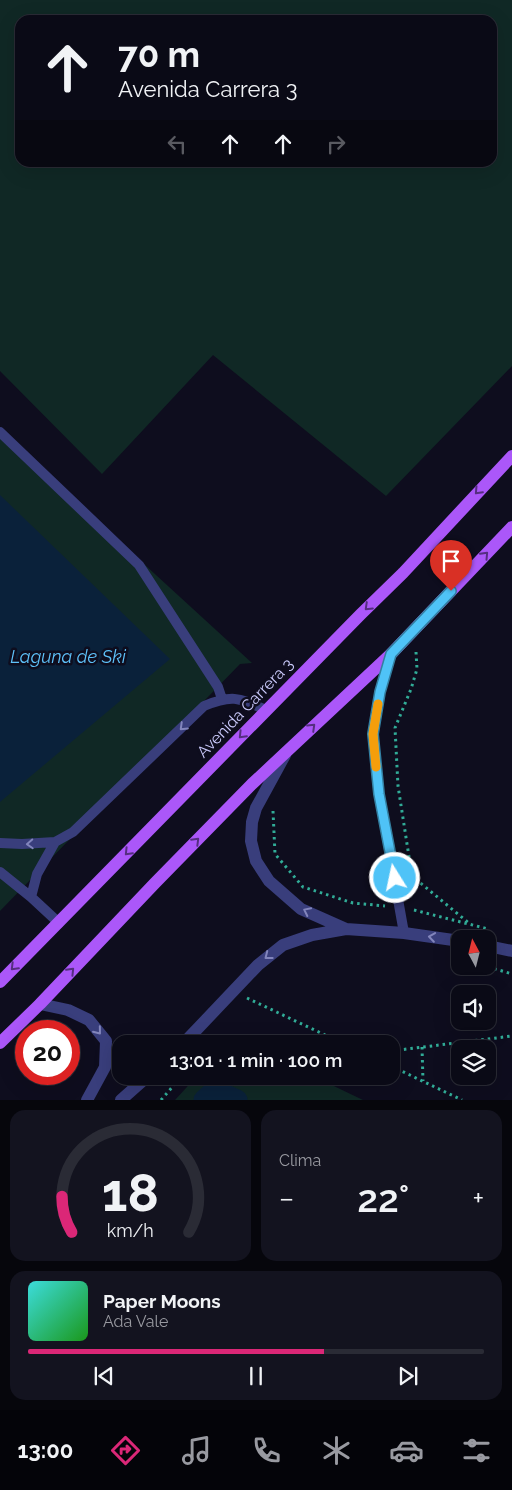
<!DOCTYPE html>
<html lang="es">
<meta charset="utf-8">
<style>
body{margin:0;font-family:Raleway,sans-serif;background:#13131f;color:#f1f3f6;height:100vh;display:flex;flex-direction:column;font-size:19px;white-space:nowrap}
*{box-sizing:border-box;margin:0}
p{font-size:16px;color:#999aa1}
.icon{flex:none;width:28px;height:28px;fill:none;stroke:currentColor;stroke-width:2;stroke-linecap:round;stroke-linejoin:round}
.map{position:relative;height:1100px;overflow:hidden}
.details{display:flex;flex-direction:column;gap:10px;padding:10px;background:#06060c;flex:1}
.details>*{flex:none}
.top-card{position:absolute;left:15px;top:15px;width:482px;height:152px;border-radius:15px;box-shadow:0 5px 20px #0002,0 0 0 1px #2a2b35;background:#0a0a16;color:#f1f3f6;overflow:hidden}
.needle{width:32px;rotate:353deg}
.tools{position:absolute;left:451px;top:930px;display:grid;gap:10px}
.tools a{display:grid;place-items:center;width:45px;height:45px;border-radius:10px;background:#0a0a16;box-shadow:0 5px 20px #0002,0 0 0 1px #2a2b35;font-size:25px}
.speed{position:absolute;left:15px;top:1020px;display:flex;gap:10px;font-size:25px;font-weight:700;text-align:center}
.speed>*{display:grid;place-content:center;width:65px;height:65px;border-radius:50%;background:#0a0a16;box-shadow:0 5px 20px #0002,0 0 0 1px #2a2b35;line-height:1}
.speed .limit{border:8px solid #d22;background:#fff;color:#111}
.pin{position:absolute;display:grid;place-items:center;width:42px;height:42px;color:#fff;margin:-51px -21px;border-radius:50% 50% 50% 0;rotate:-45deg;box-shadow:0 0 5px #0007}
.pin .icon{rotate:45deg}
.me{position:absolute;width:55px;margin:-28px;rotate:350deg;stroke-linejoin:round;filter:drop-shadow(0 0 4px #0008)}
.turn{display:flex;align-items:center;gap:18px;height:105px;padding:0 20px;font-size:22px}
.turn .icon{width:65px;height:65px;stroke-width:2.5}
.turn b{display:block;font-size:35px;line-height:42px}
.lanes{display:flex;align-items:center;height:48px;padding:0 20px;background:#0003;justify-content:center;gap:25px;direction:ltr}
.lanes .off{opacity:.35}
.big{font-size:38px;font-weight:600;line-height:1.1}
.details .widget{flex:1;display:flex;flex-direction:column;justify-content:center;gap:8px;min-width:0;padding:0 18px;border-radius:15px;background:#13131f}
.details .dial{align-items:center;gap:0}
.dial svg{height:130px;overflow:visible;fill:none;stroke:#2a2b35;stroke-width:7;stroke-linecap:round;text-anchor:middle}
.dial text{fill:#f1f3f6;stroke:none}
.song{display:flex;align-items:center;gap:15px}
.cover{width:60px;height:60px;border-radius:8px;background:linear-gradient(135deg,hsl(180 70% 55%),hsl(120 70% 35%))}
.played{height:5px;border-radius:2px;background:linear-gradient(90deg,#db2777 65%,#2a2b35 65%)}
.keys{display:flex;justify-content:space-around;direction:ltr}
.heat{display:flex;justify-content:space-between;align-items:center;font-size:28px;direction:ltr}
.details .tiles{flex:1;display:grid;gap:10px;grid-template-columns:1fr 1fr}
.widget:last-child{grid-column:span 2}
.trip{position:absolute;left:112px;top:1035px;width:288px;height:50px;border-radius:15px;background:#0a0a16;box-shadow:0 5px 20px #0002,0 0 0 1px #2a2b35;font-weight:600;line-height:50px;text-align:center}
.tabs{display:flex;height:80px;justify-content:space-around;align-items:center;background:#040409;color:#999aa1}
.tabs .icon{width:35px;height:35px}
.tabs .on{color:#db2777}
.tabs b{font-size:22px;color:#f1f3f6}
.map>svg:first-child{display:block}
</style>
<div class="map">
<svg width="512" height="1100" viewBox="0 0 512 1100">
<rect width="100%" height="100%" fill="#0e0d1e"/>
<path fill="#102825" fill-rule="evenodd" d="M0,0H512V366L386,496L213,355L102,474L0,371ZM20,20H492V162H20Z
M0,432L252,663L240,664L0,911Z
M197,1076H313L363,1100H175Z"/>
<path fill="#0a213a" d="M0,495L170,659L0,802Z"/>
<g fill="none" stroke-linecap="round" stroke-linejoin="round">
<path stroke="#0a213a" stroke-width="21" d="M204,1100L215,1090L237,1100"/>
<path stroke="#31ac97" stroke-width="3" stroke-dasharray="2.5 4" stroke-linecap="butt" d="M416,652L417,669L411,689L395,728L398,786L412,876L470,924
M273,811L275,854L303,887L353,903L385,906
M414,910L488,929
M475,966L492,968L512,974
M247,998L344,1044
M422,1047L423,1081
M391,1051L512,1036
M391,1066L462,1100
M161,1100L182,1076"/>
<path stroke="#393e7c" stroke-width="10" d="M0,432L139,565L218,687L222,699
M391,654L380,692L373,734L379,793L404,933
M0,843L22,844L55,842L73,832L204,706C233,694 239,698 266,710
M0,872L31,897L59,923
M31,897L37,874L55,842"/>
<path stroke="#393e7c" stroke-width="12" d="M285,755L256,808L252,822L251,841L256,861L269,881L301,909L346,929L404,933L460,941
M488,946L512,951
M40,1004L68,1010L89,1020L106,1041L105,1067L87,1100
M183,1044L258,965L283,945L312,935L346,929
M121,1100L148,1076"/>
<path stroke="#ab57f9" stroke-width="12" d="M0,982L361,614L403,573L512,456
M0,1043L40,1004L155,883L252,784L391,654L512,527"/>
</g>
<defs><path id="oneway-chevron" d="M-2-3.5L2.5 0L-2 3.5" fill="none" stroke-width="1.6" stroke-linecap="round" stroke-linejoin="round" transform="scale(1.25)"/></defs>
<g stroke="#552e81">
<use href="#oneway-chevron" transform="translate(478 491) rotate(133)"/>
<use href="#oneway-chevron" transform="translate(485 555) rotate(-47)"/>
<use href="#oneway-chevron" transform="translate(368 607) rotate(136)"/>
<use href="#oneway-chevron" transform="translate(312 727) rotate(-44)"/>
<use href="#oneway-chevron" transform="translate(242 735) rotate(134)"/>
<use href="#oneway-chevron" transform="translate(196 841) rotate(-45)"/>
<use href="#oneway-chevron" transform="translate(128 852) rotate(134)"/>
<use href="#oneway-chevron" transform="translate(14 967) rotate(135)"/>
<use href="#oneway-chevron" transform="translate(71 971) rotate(-46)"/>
</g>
<g stroke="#8285bc">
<use href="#oneway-chevron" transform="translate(183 727) rotate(136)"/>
<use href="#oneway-chevron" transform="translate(30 844) rotate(177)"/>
<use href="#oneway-chevron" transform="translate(307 911) rotate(-154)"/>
<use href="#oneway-chevron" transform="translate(432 937) rotate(-172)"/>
<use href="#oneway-chevron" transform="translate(268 956) rotate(142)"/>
<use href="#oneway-chevron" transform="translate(98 1031) rotate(51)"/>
</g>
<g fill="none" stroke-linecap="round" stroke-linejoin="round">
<defs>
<path id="route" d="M395,878L379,794L373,734L380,692L391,654L451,591"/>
</defs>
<use href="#route" stroke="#337fa1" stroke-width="12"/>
<use href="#route" stroke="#4fc3f7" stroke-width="9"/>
<path stroke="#f59e0b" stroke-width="9" d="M376,767L373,734L378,704"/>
</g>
<g text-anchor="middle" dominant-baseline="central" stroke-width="5" stroke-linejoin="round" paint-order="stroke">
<g font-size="16" fill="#ccccfd" stroke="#0e0d1e">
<text transform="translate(245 708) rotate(-46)">Avenida Carrera 3</text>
</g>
<g font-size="18" font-style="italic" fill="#5ec2fa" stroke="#0e0d1e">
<text x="68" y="656">Laguna de Ski</text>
</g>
</g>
</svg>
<div class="tools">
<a><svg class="needle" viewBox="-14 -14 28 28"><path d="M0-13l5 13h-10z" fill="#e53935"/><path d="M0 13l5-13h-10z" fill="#999aa1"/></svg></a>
<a><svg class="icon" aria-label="sound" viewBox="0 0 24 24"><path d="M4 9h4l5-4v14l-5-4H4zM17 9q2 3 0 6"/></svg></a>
<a><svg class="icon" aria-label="layers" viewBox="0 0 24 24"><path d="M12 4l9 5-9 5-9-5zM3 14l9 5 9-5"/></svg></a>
</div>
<div class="speed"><div class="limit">20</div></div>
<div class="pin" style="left:451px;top:591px;background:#d93025"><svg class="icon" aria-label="arrive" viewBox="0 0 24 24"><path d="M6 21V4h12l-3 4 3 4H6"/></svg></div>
<svg class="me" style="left:395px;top:878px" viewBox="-20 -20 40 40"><circle r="17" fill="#4fc3f7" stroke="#fff" stroke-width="3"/><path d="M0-11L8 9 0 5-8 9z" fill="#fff"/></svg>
<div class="trip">13:01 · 1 min · 100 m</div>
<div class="top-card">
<div class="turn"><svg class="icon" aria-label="ahead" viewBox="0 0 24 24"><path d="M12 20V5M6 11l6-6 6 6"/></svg><div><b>70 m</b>Avenida Carrera 3</div></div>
<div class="lanes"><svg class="icon off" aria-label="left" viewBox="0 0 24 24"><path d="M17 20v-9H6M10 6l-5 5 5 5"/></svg><svg class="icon" aria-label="ahead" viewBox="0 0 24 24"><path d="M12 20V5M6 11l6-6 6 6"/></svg><svg class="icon" aria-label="ahead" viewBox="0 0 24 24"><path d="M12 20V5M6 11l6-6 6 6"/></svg><svg class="icon off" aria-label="right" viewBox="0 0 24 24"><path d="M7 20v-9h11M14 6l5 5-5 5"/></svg></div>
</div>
</div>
<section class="details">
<div class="tiles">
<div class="widget dial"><svg viewBox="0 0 100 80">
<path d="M14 69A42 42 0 1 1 86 69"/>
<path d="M14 69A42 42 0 0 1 8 47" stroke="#db2777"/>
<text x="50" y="56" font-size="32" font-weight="700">18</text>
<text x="50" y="72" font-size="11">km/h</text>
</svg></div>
<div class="widget"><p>Clima</p>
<div class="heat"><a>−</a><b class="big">22°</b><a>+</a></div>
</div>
<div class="widget">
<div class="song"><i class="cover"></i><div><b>Paper Moons</b><p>Ada Vale</p></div></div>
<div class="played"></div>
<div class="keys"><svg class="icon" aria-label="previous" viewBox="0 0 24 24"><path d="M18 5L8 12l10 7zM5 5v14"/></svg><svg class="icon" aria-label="pause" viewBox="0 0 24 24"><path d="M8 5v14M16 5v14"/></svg><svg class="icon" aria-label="next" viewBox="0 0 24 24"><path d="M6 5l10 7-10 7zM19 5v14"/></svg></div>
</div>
</div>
</section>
<nav class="tabs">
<b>13:00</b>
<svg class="icon on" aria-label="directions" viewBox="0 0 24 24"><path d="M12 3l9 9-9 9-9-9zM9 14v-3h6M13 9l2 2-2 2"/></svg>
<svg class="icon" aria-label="music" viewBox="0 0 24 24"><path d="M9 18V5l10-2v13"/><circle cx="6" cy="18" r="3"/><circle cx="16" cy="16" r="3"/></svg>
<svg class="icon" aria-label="phone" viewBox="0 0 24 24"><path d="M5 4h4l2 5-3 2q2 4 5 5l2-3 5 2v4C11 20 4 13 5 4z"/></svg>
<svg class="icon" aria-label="climate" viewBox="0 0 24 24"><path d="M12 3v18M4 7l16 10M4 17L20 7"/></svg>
<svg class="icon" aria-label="car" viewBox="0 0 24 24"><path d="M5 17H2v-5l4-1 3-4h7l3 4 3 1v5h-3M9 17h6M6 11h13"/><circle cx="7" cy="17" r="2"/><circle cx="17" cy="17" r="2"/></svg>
<svg class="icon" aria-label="filters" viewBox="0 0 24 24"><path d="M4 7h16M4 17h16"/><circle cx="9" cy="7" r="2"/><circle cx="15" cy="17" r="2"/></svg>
</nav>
